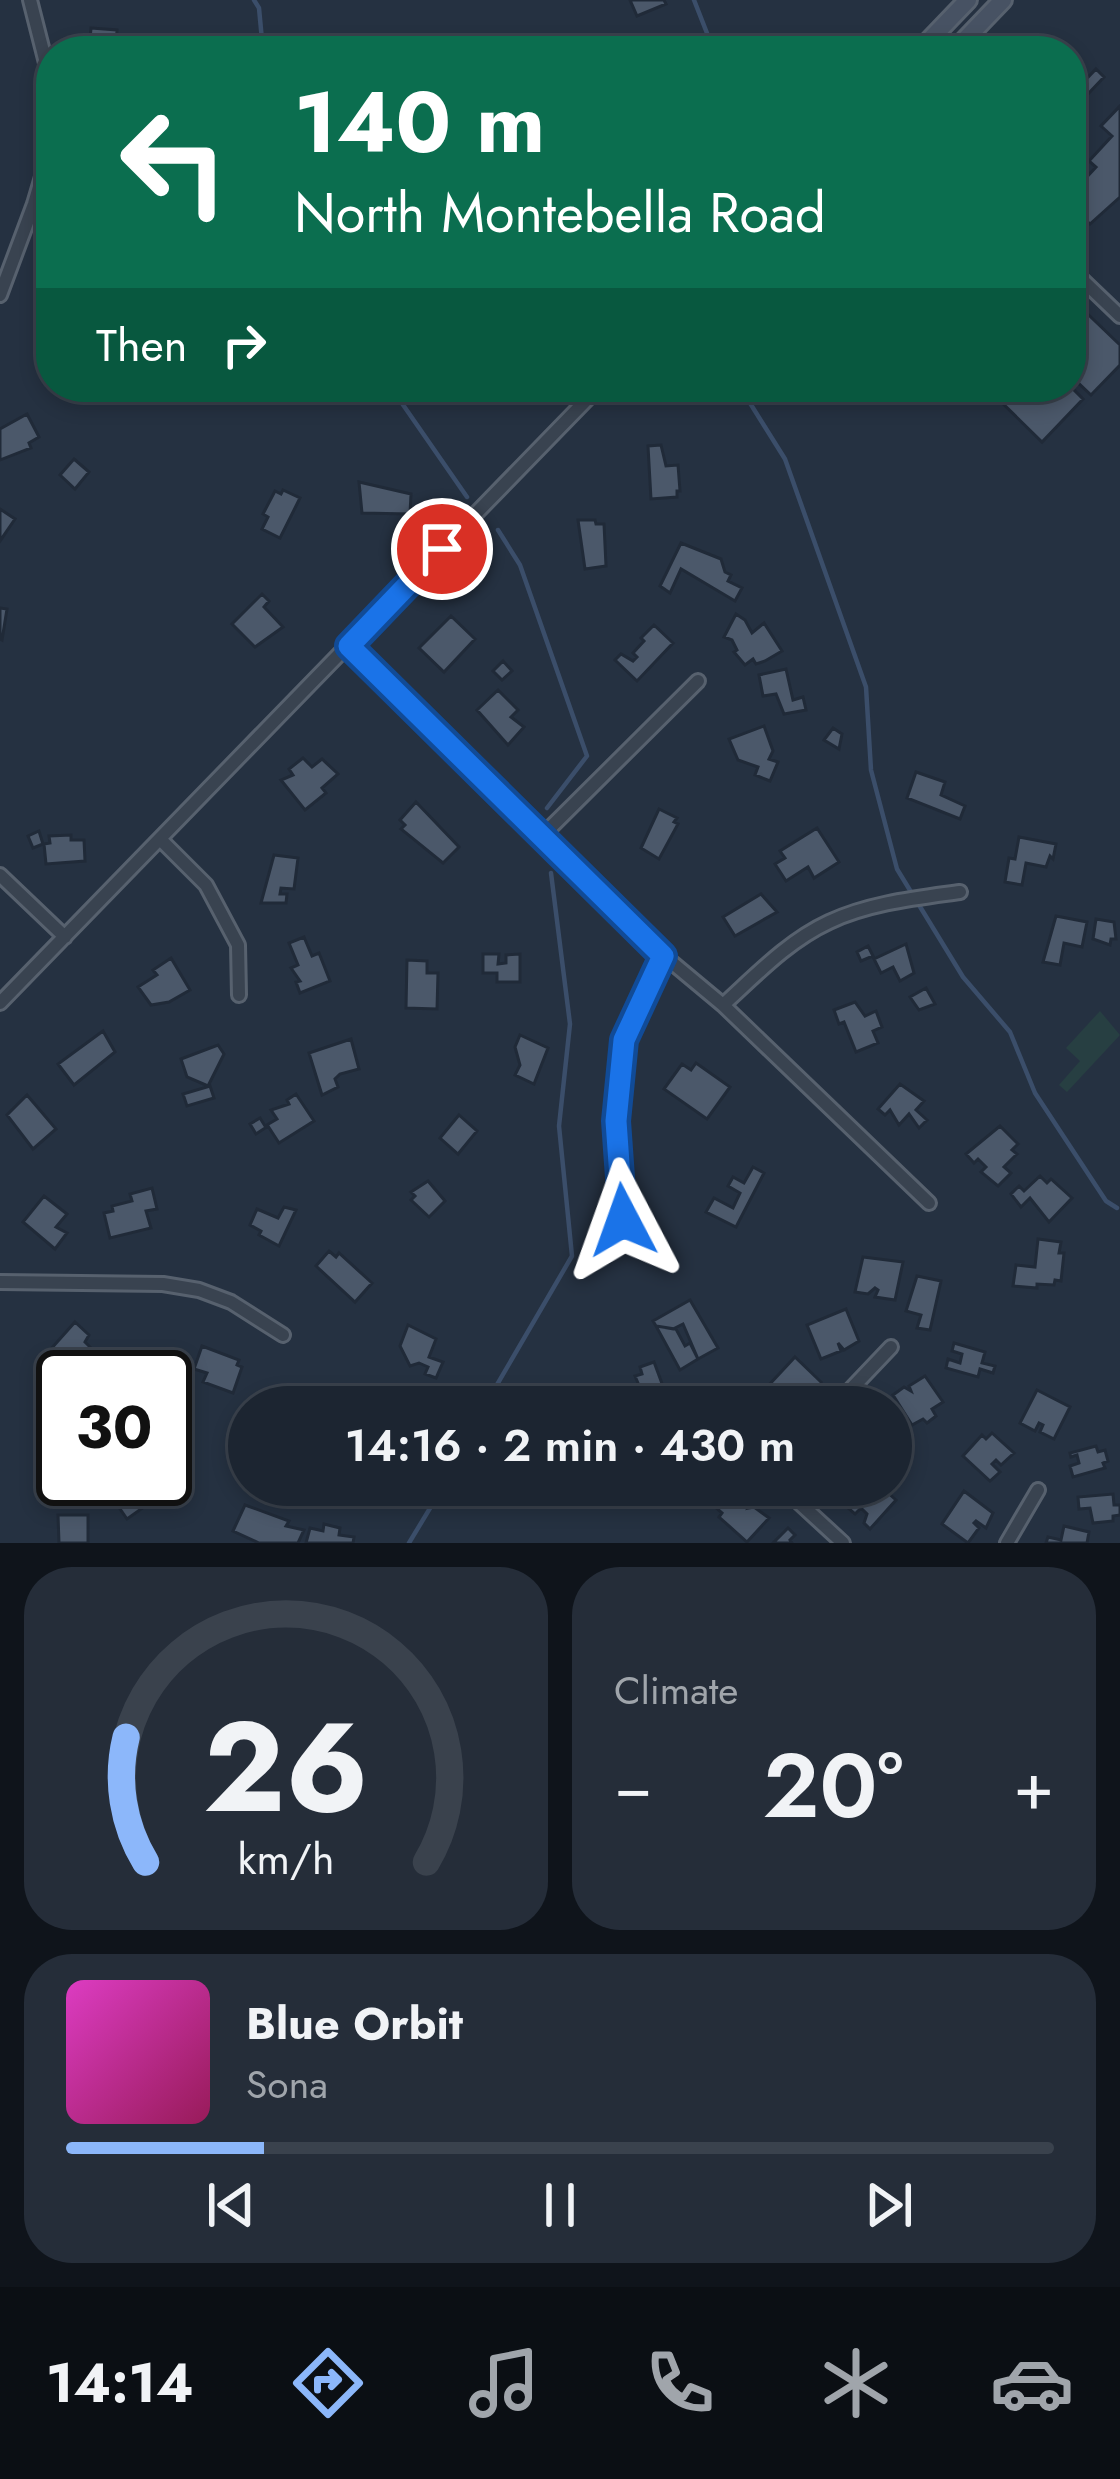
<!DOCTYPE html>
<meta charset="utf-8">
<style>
body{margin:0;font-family:Jost,sans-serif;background:#252d39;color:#f1f3f6;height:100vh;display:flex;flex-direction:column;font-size:45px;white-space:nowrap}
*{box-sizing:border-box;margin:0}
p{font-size:39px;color:#a0a5ab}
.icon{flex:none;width:66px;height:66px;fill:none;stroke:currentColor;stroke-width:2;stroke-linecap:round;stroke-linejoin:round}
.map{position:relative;height:1543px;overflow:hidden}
.side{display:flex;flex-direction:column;gap:24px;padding:24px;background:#0f141b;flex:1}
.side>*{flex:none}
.banner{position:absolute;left:36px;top:36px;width:1050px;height:366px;border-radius:48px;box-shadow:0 6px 18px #0003,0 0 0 3px #3a424d;background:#0b6e4f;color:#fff;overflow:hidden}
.speed{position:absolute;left:36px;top:1350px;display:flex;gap:24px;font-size:60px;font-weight:700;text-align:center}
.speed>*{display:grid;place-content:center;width:156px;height:156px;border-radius:50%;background:#1c2531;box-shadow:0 6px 18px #0003,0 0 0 3px #3a424d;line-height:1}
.speed .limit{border:6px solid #111;border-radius:18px;background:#fff;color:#111}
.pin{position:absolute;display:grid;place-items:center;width:102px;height:102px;color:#fff;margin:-51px;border:6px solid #fff;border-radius:50%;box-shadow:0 3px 12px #0007}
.me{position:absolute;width:132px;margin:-66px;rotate:356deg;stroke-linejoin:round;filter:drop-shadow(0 0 9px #0008)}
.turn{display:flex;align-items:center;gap:42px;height:252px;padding:0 60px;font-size:54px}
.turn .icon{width:156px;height:156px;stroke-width:2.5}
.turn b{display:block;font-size:84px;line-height:102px}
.then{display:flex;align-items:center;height:114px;padding:0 60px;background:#0003;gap:24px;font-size:45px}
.big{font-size:90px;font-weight:600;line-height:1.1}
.side .tile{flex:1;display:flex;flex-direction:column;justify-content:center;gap:18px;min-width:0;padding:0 42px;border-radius:48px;background:#252d39}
.side .dial{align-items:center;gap:0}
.dial svg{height:312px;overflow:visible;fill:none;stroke:#3a424d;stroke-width:7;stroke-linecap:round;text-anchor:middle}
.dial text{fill:#f1f3f6;stroke:none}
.song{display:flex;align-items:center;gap:36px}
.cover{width:144px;height:144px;border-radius:18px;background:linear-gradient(135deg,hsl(310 70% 55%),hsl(330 70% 35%))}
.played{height:12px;border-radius:6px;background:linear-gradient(90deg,#8cb7fa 20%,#3a424d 20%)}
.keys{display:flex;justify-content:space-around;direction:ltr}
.heat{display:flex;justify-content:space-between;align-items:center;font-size:66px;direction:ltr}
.side .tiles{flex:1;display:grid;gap:24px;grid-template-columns:1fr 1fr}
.tile:last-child{grid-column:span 2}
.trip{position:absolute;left:228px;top:1386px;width:684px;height:120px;border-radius:60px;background:#1c2531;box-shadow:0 6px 18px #0003,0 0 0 3px #3a424d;font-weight:600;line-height:120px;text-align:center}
.dock{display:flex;height:192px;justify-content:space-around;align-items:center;background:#0b0f14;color:#a0a5ab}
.dock .icon{width:84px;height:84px}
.dock .selected{color:#8cb7fa}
.dock b{font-size:54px;color:#f1f3f6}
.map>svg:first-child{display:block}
</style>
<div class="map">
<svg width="1120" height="1543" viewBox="0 0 1120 1543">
<rect width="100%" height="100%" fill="#253141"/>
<path fill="#273f42" d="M1100,1011L1120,1035L1067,1092L1059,1085L1080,1061L1066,1048Z"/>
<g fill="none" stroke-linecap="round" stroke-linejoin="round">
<path stroke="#3b4e6a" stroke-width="4.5" d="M254,0L259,8L263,51
M694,0L714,51
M394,387L399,399L467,497
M740,387L785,459L866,687L871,770L897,869L963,977L1010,1032L1035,1093L1106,1201L1117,1208
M498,530L520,565L587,756L547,808
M484,1407L572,1256L559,1126L570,1024L551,873
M409,1543L444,1485"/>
</g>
<path fill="#4b586a" stroke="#202a38" stroke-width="3" d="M630,0H664L666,4L637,16Z
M91,28L117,30L116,50L121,51H89Z
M1096,69L1104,77L1071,112V95Z
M1120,106V197L1090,224L1071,206V194L1096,167L1089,161L1112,136L1101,126Z
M1071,298L1120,345V365L1091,395L1071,376Z
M996,387H1071L1083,399L1042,442L991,392Z
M27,414L39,437L29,443L31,448L0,460V429Z
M661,445L666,466L678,465L680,491H677V497L651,499L648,446Z
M74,459L89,472L75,489L60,475Z
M359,482L411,494L410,514L362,513Z
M283,490L300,498L280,538L262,529L268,517L263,514L275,491L281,494Z
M0,509L15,519L0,541Z
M578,520H595L596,524H604L606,566L585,569Z
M681,543L721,559L725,572L731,575L728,581L742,588L735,601L681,569L670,593L660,586Z
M262,594L269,601L264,607L283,627L255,647L232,624Z
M0,608L7,609L2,640L0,639Z
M736,614L745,620L752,633L764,623L782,651L765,661L756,664L753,659L745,665L734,652L737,650L732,640L724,637Z
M451,616L475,639L444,672L419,648Z
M654,625L673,643L637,681L615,660L621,654L633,661L637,657L633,653L644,641L641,638Z
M503,661L512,671L502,680L493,671Z
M786,669L793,700L803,697L806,710L784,714L776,694L763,696L759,675Z
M498,690L518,710L511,717L524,727L508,745L477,710Z
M764,726L773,751L769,759L778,762L770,781L755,775L758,767L738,760L729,739Z
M833,728L842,734L839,749L824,740Z
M303,758L312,767L322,759L338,774L322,788L326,793L305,810L281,780L293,775L289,769Z
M916,772L945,782L941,795L965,806L960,819L907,798Z
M416,802L459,847L443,863L401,829L405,825L400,820Z
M659,809L677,818L674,822L678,824L659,859L641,848Z
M817,828L839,862L814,878L808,867L786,881L775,864L785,858L780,851Z
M39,831L43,844L33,848L28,836Z
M71,835V840H84L85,861L46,864L44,844L50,843L49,836Z
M1019,837L1056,844L1053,859L1050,856L1046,867L1026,863L1022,885L1005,882L1009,858L1015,859Z
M274,855L298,858L294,889L281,888L280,894H287L286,903H261Z
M761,894L777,912L735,936L723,917Z
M1056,916L1087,922L1082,947L1064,943L1060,965L1043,962Z
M1096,919L1114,922L1116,939H1111L1110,945L1093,939Z
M304,937L312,956L319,953L330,981L300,993L296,982L300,981L291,968L298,965L289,943Z
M906,944L914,973L900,981L893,967L881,973L874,959Z
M868,946L873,956L861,961L857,952Z
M483,954H499L498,964L506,963V955L520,954V982H497V973H483Z
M171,958L190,990L169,1002L151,1005L138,987L157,975L153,970Z
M407,960L427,961V973H438L437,1009L406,1008Z
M926,988L935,1004L919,1010L910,997Z
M855,1002L865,1016L876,1011L882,1027L873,1031L878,1043L856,1052L844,1022L839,1024L834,1010Z
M103,1031L115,1052L74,1085L58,1064Z
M520,1035L548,1048L534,1084L515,1075L520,1065L515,1047Z
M351,1039L359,1069L340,1074L335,1079L338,1087L322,1095L309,1053Z
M218,1045L224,1054L208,1086L187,1077L181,1059Z
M696,1063L730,1087L707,1119L664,1089L682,1064L691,1070Z
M900,1084L924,1101L916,1110L927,1120L919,1128L909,1114L899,1125L890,1110L885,1115L878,1109Z
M210,1086L214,1098L187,1106L183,1094Z
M296,1094L314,1121L279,1143L268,1126L256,1134L250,1124L260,1118L265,1126L277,1119L271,1110L289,1104L287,1100Z
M27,1095L56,1129L33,1149L7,1115Z
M459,1115L477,1131L458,1154L440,1138Z
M1000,1126L1018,1144L1012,1150L1017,1154L1004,1167L1011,1173L998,1186L981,1172L986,1167L978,1159L974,1163L966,1154Z
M753,1167L764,1173L736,1227L706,1212L714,1198L733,1208L740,1193L728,1186L733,1177L744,1183Z
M1040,1176L1047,1183L1051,1179L1072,1198L1049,1222L1030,1198L1021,1207L1011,1194L1019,1186L1024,1191Z
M428,1181L445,1201L429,1217L411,1200L415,1196L411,1192Z
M152,1188L157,1209L146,1211L151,1228L110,1238L104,1213L113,1211L112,1206L132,1201L130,1194Z
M44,1196L67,1214L56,1227L67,1233L55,1249L23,1222Z
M284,1207L296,1210L279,1246L259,1235L261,1231L250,1225L257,1209L278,1218Z
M1038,1239L1061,1242L1059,1253H1064L1061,1281L1055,1280L1054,1285L1037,1284V1288L1013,1286L1016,1265L1035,1267Z
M329,1251L336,1257L339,1253L372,1283L355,1302L316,1266Z
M863,1257L903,1262L895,1300L875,1297L878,1290L875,1288L868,1294L855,1292Z
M917,1276L941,1281L930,1330L917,1328L921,1315L906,1311Z
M690,1300L718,1348L698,1359L683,1324L673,1329L656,1326L653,1321Z
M846,1309L859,1341L844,1350L838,1343L841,1351L821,1359L807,1325Z
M75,1322L89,1335L85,1342L90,1347L68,1374L62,1369L59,1373L42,1359Z
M408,1325L436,1339L429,1357L443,1362L436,1378L425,1374L428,1367L419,1363L410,1366L400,1346Z
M656,1326L676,1329L685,1346L690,1343L698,1359L680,1370Z
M954,1343L985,1352L982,1363L995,1366L993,1373L980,1369L978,1377L946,1368L948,1359L960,1363L962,1354L952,1351Z
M202,1346L239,1360L237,1365L242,1367L233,1393L203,1382L207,1373L194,1369Z
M795,1357L821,1382L815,1389L808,1386L804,1391L807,1395L796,1407H790L768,1386Z
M654,1362L664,1389L656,1391L660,1403L648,1407L646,1402L630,1407L626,1393L631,1391L629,1386L638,1383L635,1376L642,1374L640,1367Z
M925,1376L943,1402L932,1409L936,1416L927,1423L923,1419L912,1425L893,1395L904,1387L911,1391L909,1386Z
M388,1390L401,1398L400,1407H365L373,1395L381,1400Z
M1037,1390L1070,1407L1054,1439L1040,1432L1043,1425L1039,1423L1035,1431L1020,1423Z
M336,1395L350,1399L348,1407H314L316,1400L326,1402L327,1397L335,1399Z
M992,1433L1014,1453L1001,1465L996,1460L992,1464L1000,1472L990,1481L963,1456L982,1435L986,1439Z
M1096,1446L1098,1452L1105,1450L1108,1461L1103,1463L1105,1468L1073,1477L1070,1466L1079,1463L1077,1455L1071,1457L1070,1453Z
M125,1479H134L140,1487L149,1479H161L168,1490L127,1519L116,1503L122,1498L117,1485Z
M498,1485H536L532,1498L497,1488Z
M857,1485H879L896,1500L870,1529L864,1523L867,1514L861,1508L855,1514L841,1502Z
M964,1491L993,1513L986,1528L976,1521L974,1523L979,1528L968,1543L942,1524Z
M743,1493L756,1500L749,1508L754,1507L769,1518L747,1542L719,1517L722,1513L714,1506L724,1495L734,1504Z
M1113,1494L1114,1505H1120V1515L1113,1516V1521L1093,1523L1090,1508L1079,1509L1078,1497Z
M245,1505L289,1521L286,1526L304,1530L298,1543H259L233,1531Z
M58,1515H88V1543H59Z
M324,1524L340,1528L339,1535L354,1537L353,1543H306L310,1528L323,1531Z
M1064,1526L1089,1532L1087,1543H1046L1048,1537L1061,1540Z
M788,1528L795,1535L790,1540L792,1543H773Z"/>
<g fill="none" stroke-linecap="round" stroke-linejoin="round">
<defs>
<path id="street" d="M30,0L46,63L51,115
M1071,269L1120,316
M0,295L34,204L51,146
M349,646L663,955L723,1005L929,1203
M542,836L698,681
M161,840L206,885L238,945L239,995
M0,875L65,937
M0,1003L599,387
M723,1005C756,975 788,941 829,922C869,903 917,898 960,892
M623,1220L616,1121L624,1040L663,955
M0,1282L163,1284L199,1290L231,1302L283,1335
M834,1407L891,1347
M786,1485L793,1497L843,1543
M1007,1543L1038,1490"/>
<path id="secondary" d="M919,51L968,0
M954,51L1003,0"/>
</defs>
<use href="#street" stroke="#57616e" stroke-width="18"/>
<use href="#secondary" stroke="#57616e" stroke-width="22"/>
<use href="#street" stroke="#394350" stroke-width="12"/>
<use href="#secondary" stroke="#475263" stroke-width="16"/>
</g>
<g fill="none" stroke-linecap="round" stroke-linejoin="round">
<defs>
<path id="route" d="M442,549L349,646L663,956L624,1040L616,1121L623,1220"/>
</defs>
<use href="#route" stroke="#114b97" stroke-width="30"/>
<use href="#route" stroke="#1a73e8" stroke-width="21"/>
</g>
</svg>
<div class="speed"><div class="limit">30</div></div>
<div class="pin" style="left:442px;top:549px;background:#d93025"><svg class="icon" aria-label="arrive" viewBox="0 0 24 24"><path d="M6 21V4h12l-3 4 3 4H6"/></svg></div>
<svg class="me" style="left:623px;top:1220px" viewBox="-20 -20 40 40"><path d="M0-17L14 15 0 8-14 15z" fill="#1a73e8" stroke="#fff" stroke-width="4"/></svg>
<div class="trip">14:16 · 2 min · 430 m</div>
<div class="banner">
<div class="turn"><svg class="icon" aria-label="left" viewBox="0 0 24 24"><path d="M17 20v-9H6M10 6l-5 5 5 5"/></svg><div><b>140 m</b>North Montebella Road</div></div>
<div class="then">Then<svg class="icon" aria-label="right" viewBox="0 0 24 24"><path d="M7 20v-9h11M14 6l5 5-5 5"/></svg></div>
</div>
</div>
<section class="side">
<div class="tiles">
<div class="tile dial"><svg viewBox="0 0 100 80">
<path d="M14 69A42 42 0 1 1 86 69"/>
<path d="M14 69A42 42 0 0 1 9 37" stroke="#8cb7fa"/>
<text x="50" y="56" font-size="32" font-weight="700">26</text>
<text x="50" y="72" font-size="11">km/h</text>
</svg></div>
<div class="tile"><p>Climate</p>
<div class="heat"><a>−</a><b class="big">20°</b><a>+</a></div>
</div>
<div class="tile">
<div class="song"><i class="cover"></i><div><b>Blue Orbit</b><p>Sona</p></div></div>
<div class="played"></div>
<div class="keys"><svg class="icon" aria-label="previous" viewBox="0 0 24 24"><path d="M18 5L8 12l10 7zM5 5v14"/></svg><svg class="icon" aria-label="pause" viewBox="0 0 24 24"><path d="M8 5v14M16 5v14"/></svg><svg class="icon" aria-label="next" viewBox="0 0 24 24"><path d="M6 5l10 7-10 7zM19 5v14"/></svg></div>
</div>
</div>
</section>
<nav class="dock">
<b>14:14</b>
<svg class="icon selected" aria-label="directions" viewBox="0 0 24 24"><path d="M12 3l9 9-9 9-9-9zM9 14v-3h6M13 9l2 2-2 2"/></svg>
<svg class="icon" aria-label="music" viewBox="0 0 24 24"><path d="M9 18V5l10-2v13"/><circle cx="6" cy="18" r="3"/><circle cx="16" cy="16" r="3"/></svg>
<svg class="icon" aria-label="phone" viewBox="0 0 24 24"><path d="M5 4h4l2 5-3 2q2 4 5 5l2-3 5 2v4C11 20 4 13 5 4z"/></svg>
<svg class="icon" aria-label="climate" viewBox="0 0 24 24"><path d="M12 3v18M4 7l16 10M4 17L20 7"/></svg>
<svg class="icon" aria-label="car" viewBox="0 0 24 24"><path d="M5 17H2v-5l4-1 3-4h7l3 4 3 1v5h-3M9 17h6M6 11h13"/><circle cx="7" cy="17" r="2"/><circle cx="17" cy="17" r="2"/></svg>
</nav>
